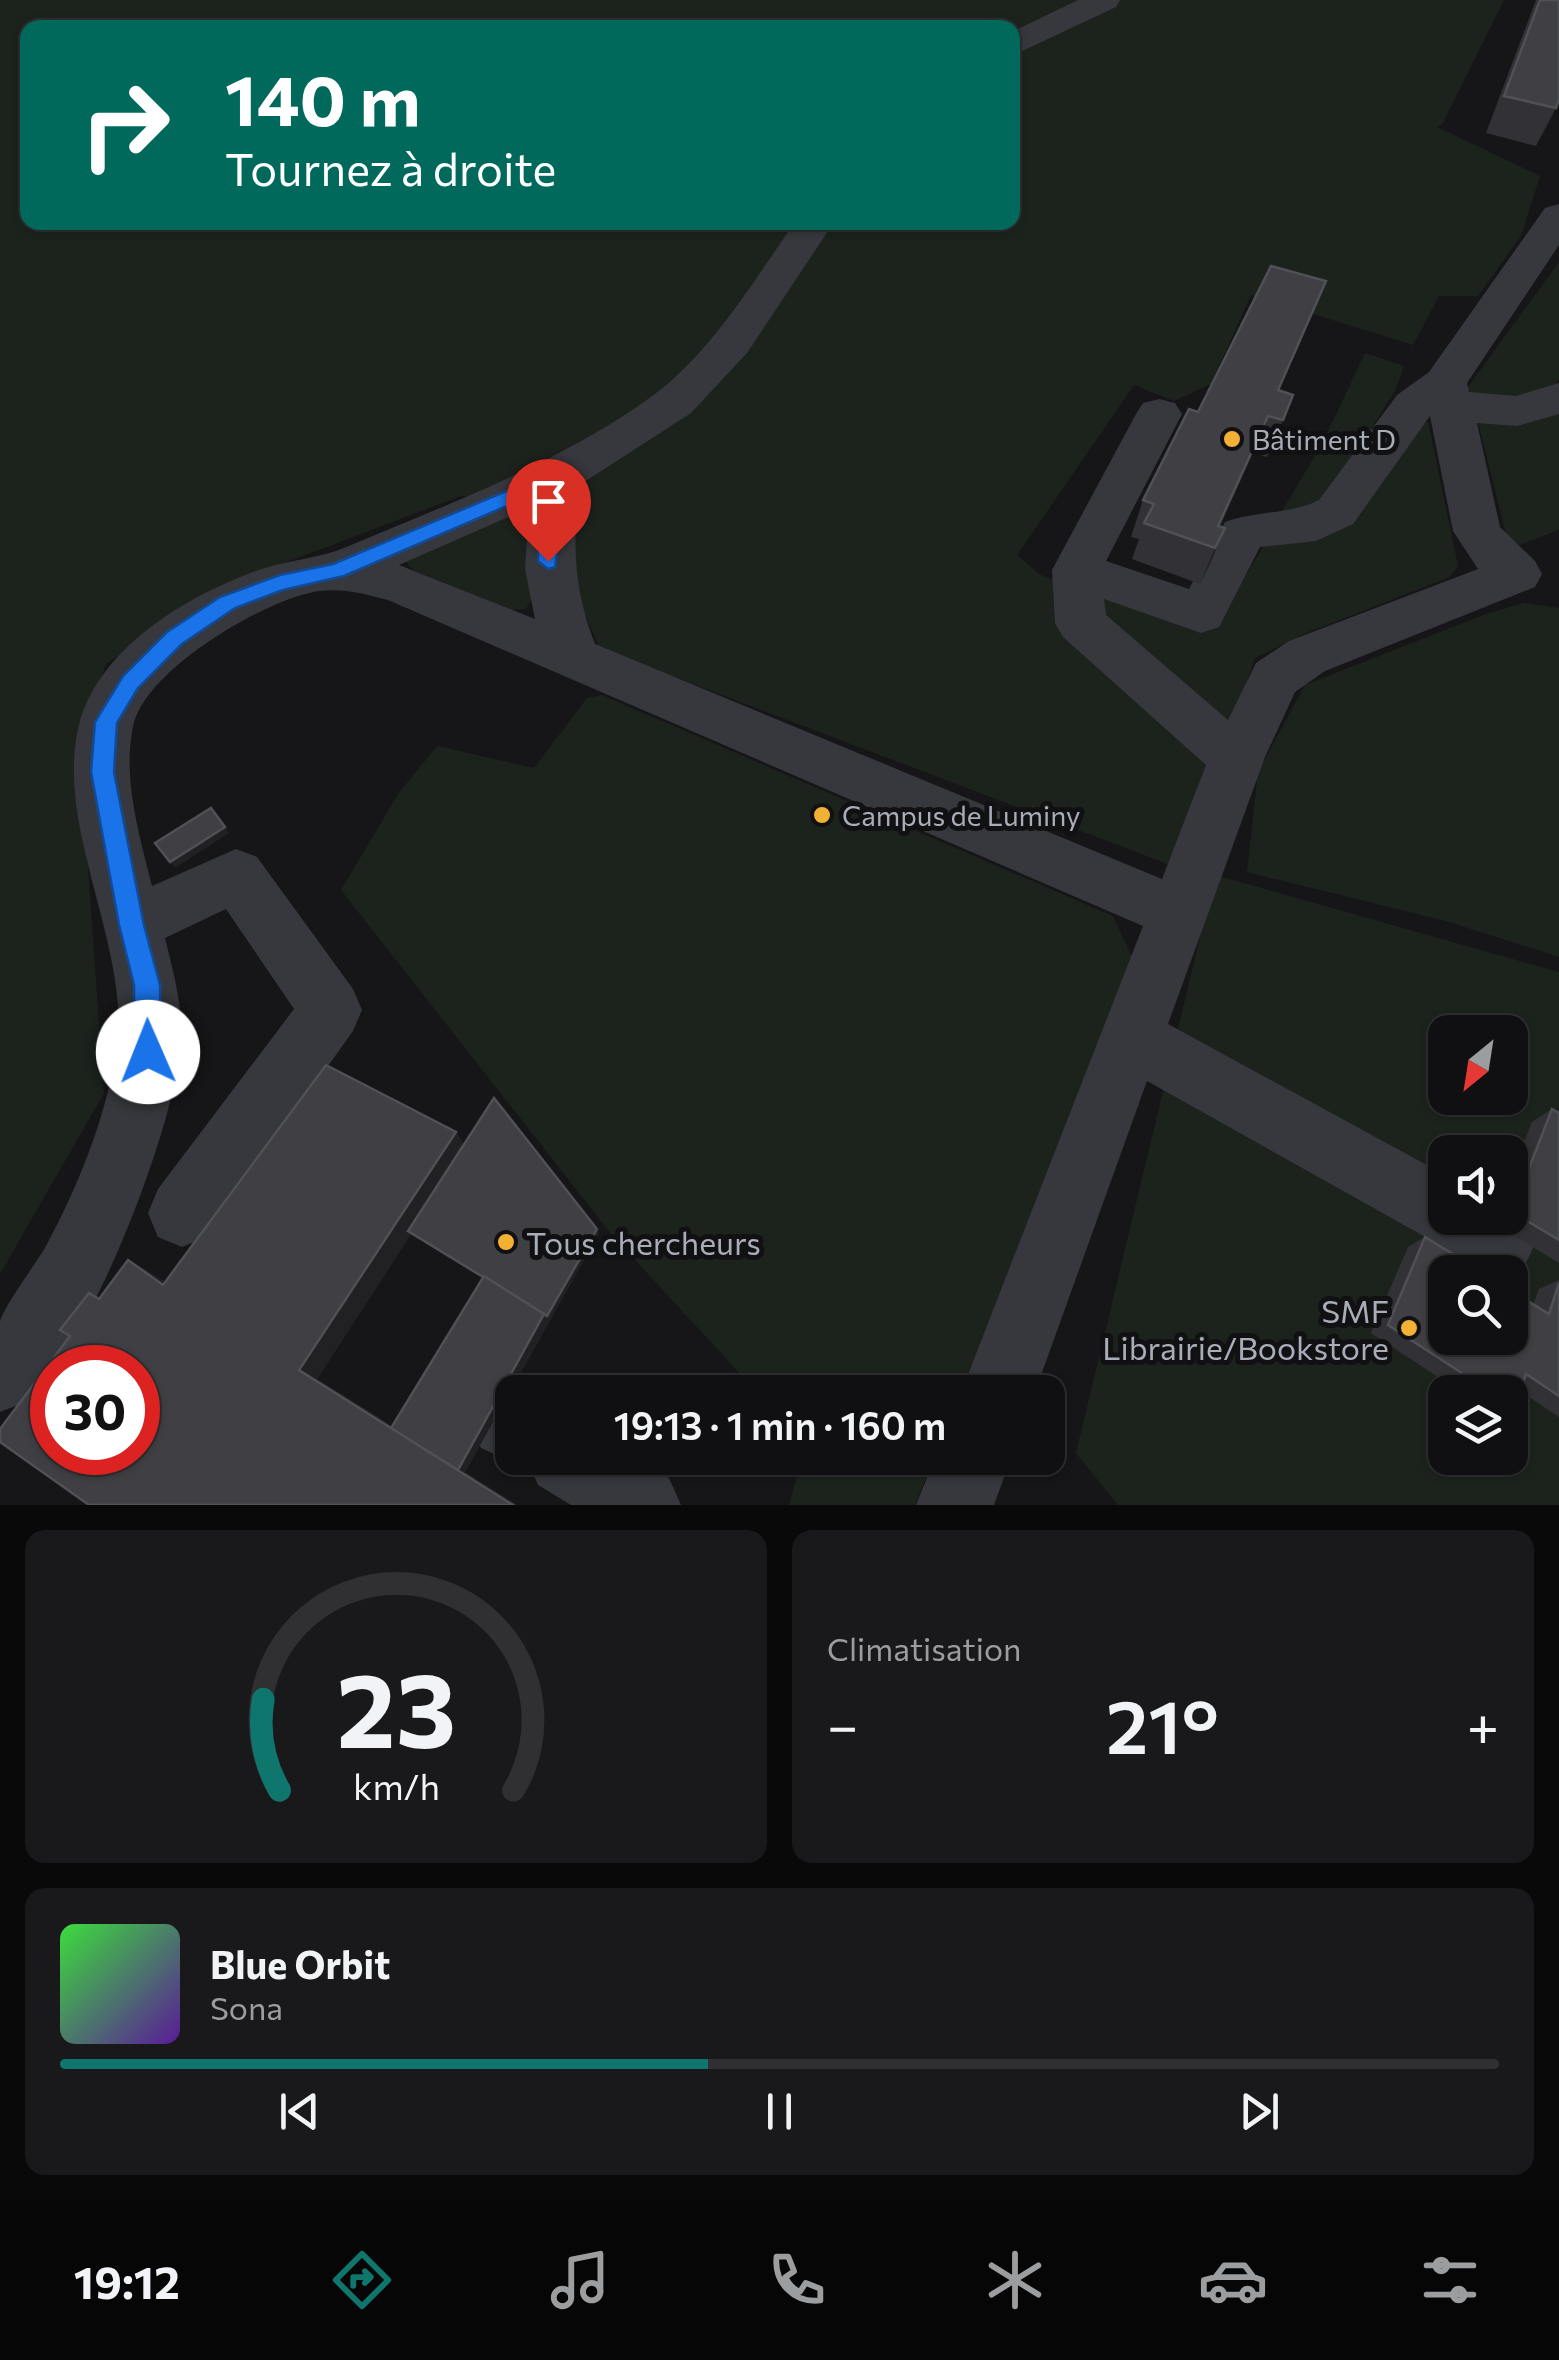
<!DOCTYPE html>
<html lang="fr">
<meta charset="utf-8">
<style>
body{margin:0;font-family:Commissioner,sans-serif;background:#19191b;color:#f1f3f6;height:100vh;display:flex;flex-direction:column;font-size:38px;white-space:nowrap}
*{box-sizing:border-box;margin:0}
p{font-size:32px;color:#9c9d9f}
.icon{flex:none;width:55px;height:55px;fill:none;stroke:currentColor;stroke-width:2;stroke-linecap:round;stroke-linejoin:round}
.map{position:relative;height:1505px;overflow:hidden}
.panel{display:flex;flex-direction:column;gap:25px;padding:25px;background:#09090a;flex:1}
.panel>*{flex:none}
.guide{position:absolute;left:20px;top:20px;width:1000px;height:210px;border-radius:20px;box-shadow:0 2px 8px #0004,0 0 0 2px #303032;background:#00695c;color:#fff;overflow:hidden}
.needle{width:65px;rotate:210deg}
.tools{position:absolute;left:1428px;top:1015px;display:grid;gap:20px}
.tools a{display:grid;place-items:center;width:100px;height:100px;border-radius:20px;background:#101012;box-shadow:0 2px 8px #0004,0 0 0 2px #303032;font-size:50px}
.speed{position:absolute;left:30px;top:1345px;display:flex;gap:20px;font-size:50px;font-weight:700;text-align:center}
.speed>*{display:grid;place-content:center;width:130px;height:130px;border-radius:50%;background:#101012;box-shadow:0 2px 8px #0004,0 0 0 2px #303032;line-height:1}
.speed .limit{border:15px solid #d22;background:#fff;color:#111}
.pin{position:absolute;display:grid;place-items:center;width:85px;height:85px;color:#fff;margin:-102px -42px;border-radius:50% 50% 50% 0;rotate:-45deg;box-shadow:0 0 10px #0007}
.pin .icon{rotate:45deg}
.me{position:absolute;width:110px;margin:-55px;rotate:359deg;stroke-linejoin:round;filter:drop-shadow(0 0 8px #0008)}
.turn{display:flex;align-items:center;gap:35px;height:210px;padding:0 40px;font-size:45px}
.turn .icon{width:130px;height:130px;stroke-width:2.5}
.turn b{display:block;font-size:70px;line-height:85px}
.big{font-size:75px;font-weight:600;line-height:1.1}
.panel .widget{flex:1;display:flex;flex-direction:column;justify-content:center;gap:15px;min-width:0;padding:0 35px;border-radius:20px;background:#19191b}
.panel .dial{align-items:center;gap:0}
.dial svg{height:260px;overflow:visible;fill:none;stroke:#303032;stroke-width:7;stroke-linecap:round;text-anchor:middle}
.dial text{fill:#f1f3f6;stroke:none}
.song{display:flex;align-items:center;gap:30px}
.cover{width:120px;height:120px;border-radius:15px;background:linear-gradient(135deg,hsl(120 70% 55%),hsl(270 70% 35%))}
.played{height:10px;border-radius:5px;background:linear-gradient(90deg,#0f766e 45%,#303032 45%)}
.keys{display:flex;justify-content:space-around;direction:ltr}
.heat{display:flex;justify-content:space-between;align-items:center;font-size:55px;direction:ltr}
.panel .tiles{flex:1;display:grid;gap:25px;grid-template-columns:1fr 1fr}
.widget:last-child{grid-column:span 2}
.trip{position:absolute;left:495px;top:1375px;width:570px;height:100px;border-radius:20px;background:#101012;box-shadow:0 2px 8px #0004,0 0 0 2px #303032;font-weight:600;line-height:100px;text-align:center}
.menu{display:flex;height:160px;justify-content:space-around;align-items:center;background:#060607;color:#9c9d9f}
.menu .icon{width:70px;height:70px}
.menu .selected{color:#0f766e}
.menu b{font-size:45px;color:#f1f3f6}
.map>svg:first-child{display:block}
</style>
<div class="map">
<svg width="1559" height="1505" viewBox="0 0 1559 1505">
<rect width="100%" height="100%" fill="#161618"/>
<path fill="#1c231d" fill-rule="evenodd" d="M0,0H1504L1443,123L1437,127L1540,176L1521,236L1478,296H1439L1413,345L1251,295L1211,384L1174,401L1134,385L1017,555L1039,574L1064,585L1210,767L1173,866L600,649L572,586L571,508L461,496L221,587L106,664L79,742L104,1093L0,1274ZM28,28H1012V222H28Z
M1559,262V378L1554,394L1509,405L1465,391Z
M1365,353L1404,366L1395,391L1320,509L1278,518L1322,444Z
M1559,408V530L1520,545L1506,534L1478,422Z
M1428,421L1458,566L1450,577L1304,634L1255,658L1229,732L1099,626V594L1191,630L1213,628L1270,536Z
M524,505L534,514L532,599L526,609L511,610L413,570L406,562L409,553Z
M1524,603L1559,608V957L1446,921L1247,872L1258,772L1305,685L1486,614Z
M602,695L1113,916L1134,961L960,1392H757L612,1235L341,890L398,794L437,746L534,768L587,698Z
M1215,875L1559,972V1505H1118L1076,1453ZM1445,1032H1510V1098H1445ZM1445,1152H1510V1218H1445ZM1445,1272H1510V1338H1445ZM1445,1392H1510V1458H1445Z
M802,1458H934L915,1505H789Z"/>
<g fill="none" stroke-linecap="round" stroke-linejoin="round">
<path fill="#37383d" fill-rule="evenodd" d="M1078,0H1120L1116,7L1012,56V32Z
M1559,204V245L1467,383L1469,392L1516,396L1559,383V414L1517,426L1477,423L1500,527L1535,561L1542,574L1535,587L1325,671L1295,692L1265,757L1168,1024L1445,1175V1218H1510V1211L1525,1219L1535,1244L1510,1296V1272H1450L1456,1257L1429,1239L1147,1081L1035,1392H961L1143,926L388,600C365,594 344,588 319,591C265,599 144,670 133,727C122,778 140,837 152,886L236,849L257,857L353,989L362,1010L353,1031L206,1237L182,1247L158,1237L148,1213L158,1189L294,1009L226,909L165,938C174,975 185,1013 180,1052C170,1137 92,1342 28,1399C21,1405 9,1408 0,1412C0,1383 0,1350 0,1322C2,1309 37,1262 46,1246C78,1187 104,1121 116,1055C134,951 53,829 79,725C99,646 193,592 265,568C291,560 319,558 344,548C446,505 552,466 644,402C708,358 750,286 795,222H834L747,353L691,413L581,484C571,541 574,591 595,644L1162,879L1206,765L1063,637L1055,623L1052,570L1136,414L1143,403L1159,399L1175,403L1182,414L1106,561L1189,589L1225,522C1255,511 1293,514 1319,500L1397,395L1429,372L1545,208ZM1430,416L1453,531L1478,569L1289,641L1256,663L1228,720L1106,615L1104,599L1201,633L1219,627L1260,547L1316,541L1353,524ZM529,508L525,569L535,619L399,565Z
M507,1385L526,1392H512V1458H524L512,1462L481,1448L470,1422L481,1396Z
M527,1458H635L669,1478L681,1505H571L538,1485Z
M935,1458H1011L994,1505H916Z"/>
</g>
<path fill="#323236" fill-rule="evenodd" d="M1536,0H1559L1556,108L1536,146L1486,133Z
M1326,281L1279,390L1283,420L1267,457L1253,453L1220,526L1225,528L1200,584L1132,559L1139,539L1131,537L1143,500L1198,412Z
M1552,1109L1559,1113V1263L1493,1223L1495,1218H1510V1178L1532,1122Z
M456,1132L464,1145L599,1233L465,1472L517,1505H89L70,1336L89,1293L100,1298L128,1260L165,1282ZM411,1234L483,1278L392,1426L317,1379Z
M1425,1237L1533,1305L1539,1289L1559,1280V1417L1520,1391L1514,1408L1510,1409V1392H1461L1371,1333L1408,1247Z"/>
<path fill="#212124" d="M1326,281L1253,453L1210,546Z
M1225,528L1210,564L1200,584L1215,548Z
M225,827L229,833L175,868L170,862Z
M456,1132L466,1148L408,1231L411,1234L317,1379L459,1468L544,1314L597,1229L599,1233L465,1472L517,1505H513L299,1370Z
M128,1260L150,1272L185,1296L163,1285Z"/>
<path fill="#3f3f44" stroke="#4f5156" stroke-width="2.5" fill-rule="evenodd" d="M1540,0H1559V99L1556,108L1504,96Z
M1271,266L1326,281L1278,390L1293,395L1283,420L1268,416L1218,526L1225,528L1215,548L1144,523L1154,504L1143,500L1189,409L1198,412Z
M211,808L225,827L170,862L155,843Z
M326,1065L456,1132L299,1370L513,1505H89L0,1442V1429L70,1336L60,1330L89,1293L99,1299L128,1260L163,1285ZM52,1368H138V1452H52Z
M494,1098L597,1229L547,1316L484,1276L483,1277L408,1231Z
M1552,1109L1559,1113V1240L1512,1212Z
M1425,1237L1482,1272H1445V1338H1510V1290L1549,1314L1559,1283V1396L1526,1374L1514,1408L1510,1405V1392H1491L1388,1325Z
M484,1276L544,1314L458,1470L391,1428Z"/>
<path fill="#1a73e8" stroke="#114b97" stroke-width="2.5" d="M559,469L568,476L555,567L548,569L538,561L539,522L546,489L344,576L283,590L235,608L182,644L138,688L117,723L114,772L144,925L160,985L161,1052L157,1061L148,1064L139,1061L135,1052L134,985L119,925L91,772L95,722L123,676L167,632L220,597L280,575L333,564Z"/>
<g fill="#f2b134" stroke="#111113" stroke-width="4">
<circle cx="1232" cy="439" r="10"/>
<circle cx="822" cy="815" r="10"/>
<circle cx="506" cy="1242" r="10"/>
<circle cx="1409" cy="1328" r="10"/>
</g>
<g text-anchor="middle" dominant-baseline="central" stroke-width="10" stroke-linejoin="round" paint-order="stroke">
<g font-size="28" fill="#a8adb8" stroke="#111113" text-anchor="start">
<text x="1252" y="439">Bâtiment D</text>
<text x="842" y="815">Campus de Luminy</text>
</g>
<g font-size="32" fill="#a8adb8" stroke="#111113" text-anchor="start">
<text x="526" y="1242">Tous chercheurs</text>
<text x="1389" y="1310" text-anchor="end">SMF<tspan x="1389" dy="37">Librairie/Bookstore</tspan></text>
</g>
</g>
</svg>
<div class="tools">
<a><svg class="needle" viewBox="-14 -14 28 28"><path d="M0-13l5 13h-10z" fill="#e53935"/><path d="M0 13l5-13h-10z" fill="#9c9d9f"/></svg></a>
<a><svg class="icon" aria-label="sound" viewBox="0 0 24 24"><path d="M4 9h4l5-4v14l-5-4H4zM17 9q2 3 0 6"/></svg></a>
<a><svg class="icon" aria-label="search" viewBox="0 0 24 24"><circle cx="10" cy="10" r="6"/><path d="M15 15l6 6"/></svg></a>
<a><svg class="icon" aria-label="layers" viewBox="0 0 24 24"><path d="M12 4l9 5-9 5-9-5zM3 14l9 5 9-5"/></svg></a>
</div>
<div class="speed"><div class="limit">30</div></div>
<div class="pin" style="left:548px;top:561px;background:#d93025"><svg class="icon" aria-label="arrive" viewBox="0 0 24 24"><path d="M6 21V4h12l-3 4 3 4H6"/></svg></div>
<svg class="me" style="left:148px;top:1052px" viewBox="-20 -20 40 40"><circle r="19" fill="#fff"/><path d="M0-13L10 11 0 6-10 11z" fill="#1a73e8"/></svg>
<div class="trip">19:13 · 1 min · 160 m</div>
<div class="guide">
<div class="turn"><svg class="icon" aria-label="right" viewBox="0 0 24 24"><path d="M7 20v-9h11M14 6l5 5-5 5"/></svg><div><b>140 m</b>Tournez à droite</div></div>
</div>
</div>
<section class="panel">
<div class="tiles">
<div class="widget dial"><svg viewBox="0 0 100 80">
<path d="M14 69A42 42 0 1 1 86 69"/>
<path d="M14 69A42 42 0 0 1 9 41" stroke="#0f766e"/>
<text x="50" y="56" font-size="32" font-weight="700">23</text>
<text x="50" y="72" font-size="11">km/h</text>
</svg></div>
<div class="widget"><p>Climatisation</p>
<div class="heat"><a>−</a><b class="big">21°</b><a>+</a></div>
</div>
<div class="widget">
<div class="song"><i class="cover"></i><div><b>Blue Orbit</b><p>Sona</p></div></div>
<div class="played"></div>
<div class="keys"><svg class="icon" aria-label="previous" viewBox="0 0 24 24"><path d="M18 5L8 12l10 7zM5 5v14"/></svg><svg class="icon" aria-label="pause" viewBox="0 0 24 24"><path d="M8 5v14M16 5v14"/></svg><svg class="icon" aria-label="next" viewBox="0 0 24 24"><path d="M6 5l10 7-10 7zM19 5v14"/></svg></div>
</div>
</div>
</section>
<nav class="menu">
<b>19:12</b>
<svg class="icon selected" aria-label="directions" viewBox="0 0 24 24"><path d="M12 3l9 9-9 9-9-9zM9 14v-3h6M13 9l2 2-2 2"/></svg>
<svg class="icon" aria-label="music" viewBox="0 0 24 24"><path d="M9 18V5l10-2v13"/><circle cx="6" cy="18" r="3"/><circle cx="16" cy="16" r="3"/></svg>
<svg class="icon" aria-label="phone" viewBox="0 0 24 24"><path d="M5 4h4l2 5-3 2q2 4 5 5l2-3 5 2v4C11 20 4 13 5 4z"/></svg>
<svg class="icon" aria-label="climate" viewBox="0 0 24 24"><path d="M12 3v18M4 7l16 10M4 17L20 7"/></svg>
<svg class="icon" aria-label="car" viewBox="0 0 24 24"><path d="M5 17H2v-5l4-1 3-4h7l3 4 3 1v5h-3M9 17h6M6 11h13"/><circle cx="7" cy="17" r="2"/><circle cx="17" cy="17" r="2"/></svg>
<svg class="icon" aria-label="filters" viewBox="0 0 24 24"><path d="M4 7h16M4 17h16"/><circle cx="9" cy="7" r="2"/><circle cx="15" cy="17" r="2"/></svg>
</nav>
